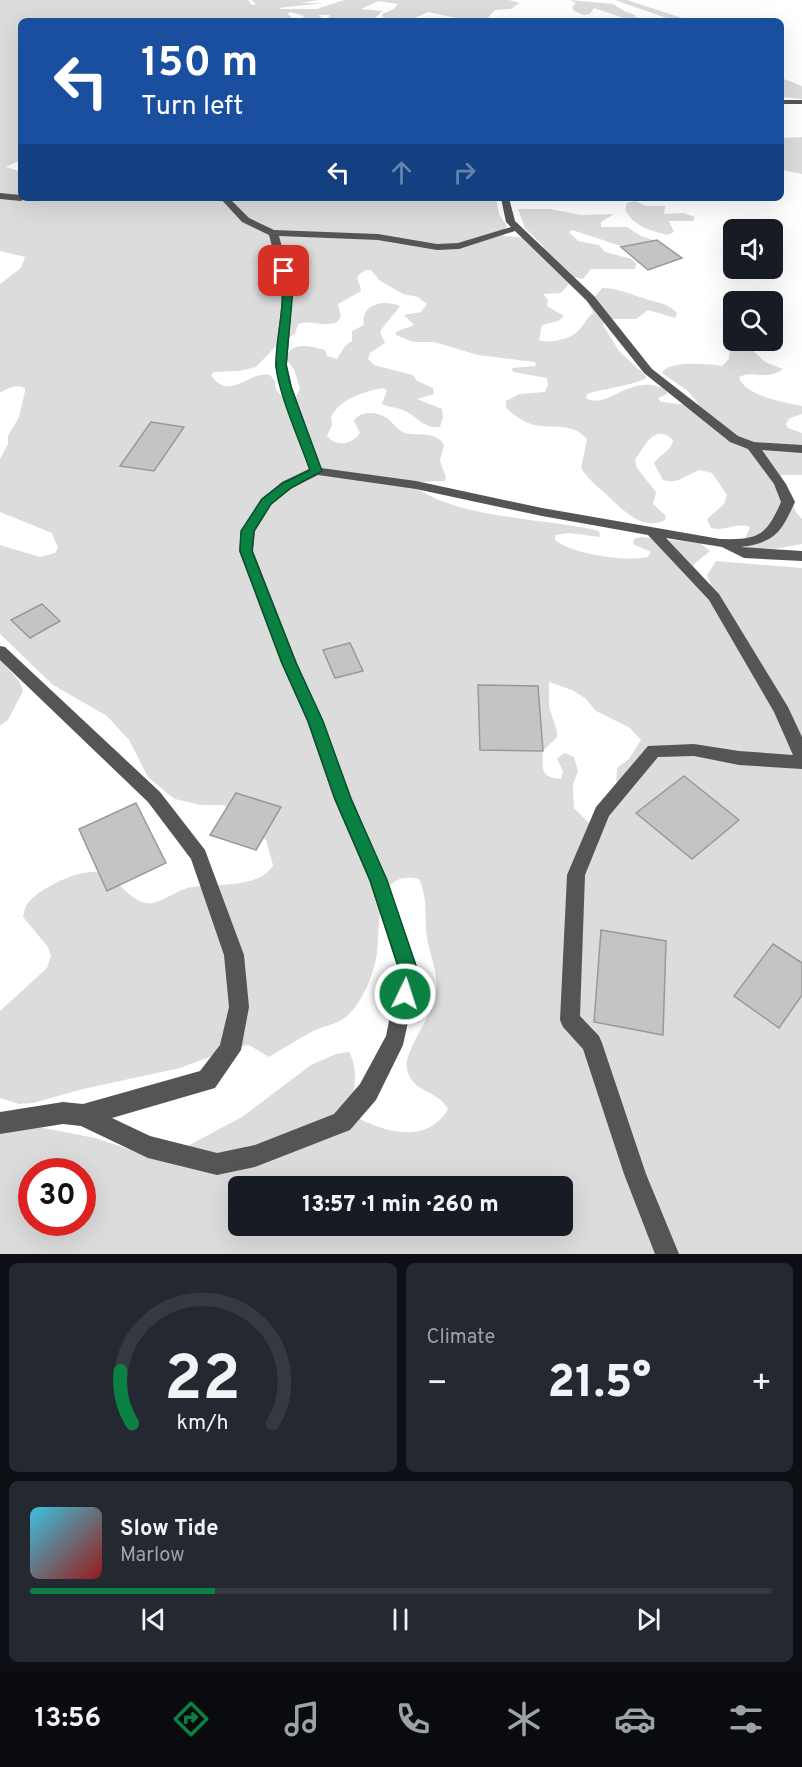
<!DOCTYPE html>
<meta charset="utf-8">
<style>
body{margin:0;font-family:Overpass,sans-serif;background:#242831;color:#f1f3f6;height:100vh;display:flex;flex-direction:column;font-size:22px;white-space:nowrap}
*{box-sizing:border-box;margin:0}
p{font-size:20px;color:#9ea1a6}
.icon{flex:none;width:33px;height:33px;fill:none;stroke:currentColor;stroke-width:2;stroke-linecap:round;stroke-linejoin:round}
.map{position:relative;height:1254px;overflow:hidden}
.drawer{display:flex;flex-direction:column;gap:9px;padding:9px;background:#0d0f14;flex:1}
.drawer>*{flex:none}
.banner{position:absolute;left:18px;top:18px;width:766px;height:183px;border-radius:9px;box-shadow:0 6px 24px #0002;background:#1a4fa0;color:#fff;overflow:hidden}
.buttons{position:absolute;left:723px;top:219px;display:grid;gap:12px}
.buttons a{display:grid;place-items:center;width:60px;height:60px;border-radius:9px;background:#171b24;box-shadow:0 6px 24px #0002;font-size:30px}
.speed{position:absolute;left:18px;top:1158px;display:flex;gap:12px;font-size:30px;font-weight:700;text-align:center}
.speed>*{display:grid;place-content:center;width:78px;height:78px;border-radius:50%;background:#171b24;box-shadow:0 6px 24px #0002;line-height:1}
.speed .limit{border:9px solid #d22;background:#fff;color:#111}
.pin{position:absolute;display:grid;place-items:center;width:51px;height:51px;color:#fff;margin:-26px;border-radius:12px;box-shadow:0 3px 9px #0006}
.me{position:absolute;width:66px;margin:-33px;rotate:4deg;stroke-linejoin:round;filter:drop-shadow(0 0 4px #0008)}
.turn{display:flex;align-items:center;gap:21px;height:126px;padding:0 24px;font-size:27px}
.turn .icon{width:78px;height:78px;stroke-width:2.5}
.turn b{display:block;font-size:42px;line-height:51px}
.lanes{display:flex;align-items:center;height:57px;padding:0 24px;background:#0003;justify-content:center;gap:30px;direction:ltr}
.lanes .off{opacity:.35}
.big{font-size:45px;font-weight:800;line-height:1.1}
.drawer .widget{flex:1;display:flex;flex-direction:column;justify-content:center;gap:9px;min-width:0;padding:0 21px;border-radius:9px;background:#242831}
.drawer .dial{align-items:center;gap:0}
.dial svg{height:156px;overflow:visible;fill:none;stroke:#363941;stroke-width:7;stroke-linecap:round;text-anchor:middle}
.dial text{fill:#f1f3f6;stroke:none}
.song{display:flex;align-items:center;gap:18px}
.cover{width:72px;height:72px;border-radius:9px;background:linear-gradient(135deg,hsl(190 70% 55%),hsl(0 70% 35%))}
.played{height:6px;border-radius:3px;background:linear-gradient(90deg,#0b8043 25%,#363941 25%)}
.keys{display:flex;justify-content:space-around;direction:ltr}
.heat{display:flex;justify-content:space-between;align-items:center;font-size:33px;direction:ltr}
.drawer .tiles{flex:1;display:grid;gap:9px;grid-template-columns:1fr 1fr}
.widget:last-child{grid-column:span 2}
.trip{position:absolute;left:228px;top:1176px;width:345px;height:60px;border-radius:9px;background:#171b24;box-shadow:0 6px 24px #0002;font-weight:800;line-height:60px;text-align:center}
.dock{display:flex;height:96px;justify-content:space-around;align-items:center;background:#090b0e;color:#9ea1a6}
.dock .icon{width:42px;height:42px}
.dock .current{color:#0b8043}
.dock b{font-size:27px;color:#f1f3f6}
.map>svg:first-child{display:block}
</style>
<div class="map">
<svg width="802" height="1254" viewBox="0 0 802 1254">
<rect width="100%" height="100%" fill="#fff"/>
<path fill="#dcdcdc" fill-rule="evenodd" d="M0,0H248L252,5L256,4L251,0H318L301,3H323L278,8L281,9H317L344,0H509L520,3L511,9L495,10L485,21H462L461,19L428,12L408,21H379L383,18L382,14L394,9L398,4L378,1L361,9L383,11L371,21H335L328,18L330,15H318L321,16L319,20L302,19L304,16L291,12L287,14L297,21H21V160L6,167L21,172V198H496L499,214L507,226L498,235L525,238L541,249L544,247L525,228L518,209H550L581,215L614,214L601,222V227H627L641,236L656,241L621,246L572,230L569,232L578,241L599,245L605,252L632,259L636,264L635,269H591L583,279L569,276L570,283L561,293L543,294L548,300L547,306L564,316L558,321L542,325L539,340C549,344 569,339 577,332C583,327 586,319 593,313L589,304L602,288C618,288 629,294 643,298C656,303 667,302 677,313L675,318L648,310L636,319H606L603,325L619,351L647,377C642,384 600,389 587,394L586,398C607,411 632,371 666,390L667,394L658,398L661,402L697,406L698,403L688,391L662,373C668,360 709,364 722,366L729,359L730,340L733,335L734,340L753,341L751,349L765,362L783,369C766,382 754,369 739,377C743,395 785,403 802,406V414L790,418L786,424L788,428L802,433V475H782L778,478L796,512L802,519V544L769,550L747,548L743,544L750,527C736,522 725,532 711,528L707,519L724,504L727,495L712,473L700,470C686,474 679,485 663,480L654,463C660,454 671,452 673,440C654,422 644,448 635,460L637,468L656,492L653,504L666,516L665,520C644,531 625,512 611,499C600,488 589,481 581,468L587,439C572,421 551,430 531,424C522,421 513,414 506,408V401L519,394L545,392L548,385L547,378L513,372L512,368L536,366L535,362L478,355L434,342H413L396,335V332L414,325L404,315L421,312L427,304L418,297L403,294L379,280L371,270H366C350,279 361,280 361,291L338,304L341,316L337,322C324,328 311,319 298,324L295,334L279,343L256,367L239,371L214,372L211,375C230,403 248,370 270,375L275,381C275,394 283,400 296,396L300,389L294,369L284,357C295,341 309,346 325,350L327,356L337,359L345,346L352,341V331L364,325C360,304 384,299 400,306C394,315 386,322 380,332L385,343L370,353L368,359L374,365L413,375L417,381L433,388L434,394L417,399L442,409L443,417L440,427C424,429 418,417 405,411C398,407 389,408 382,404L387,390L383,388C363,392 341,398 331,417L332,425L327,436C336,447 352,445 360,433L354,421C360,410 377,412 387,418C394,423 396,430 405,433C418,436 437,431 444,445L440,461L446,477L445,481L419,482L418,489C463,519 545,518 599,531L600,537L569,533L555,535V540C571,554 626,562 647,557L651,552L633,544L634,539L641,537L700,543L710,551L694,564L693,568L706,583L711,585L707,575L716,561L802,568V1254H0V1126L13,1122L95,1138L147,1155L178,1151L242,1117L311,1065L336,1054L349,1052C360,1071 353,1093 351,1114C381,1132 427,1146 448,1109C438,1090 412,1093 407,1069C403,1053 431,1017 435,997C441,972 427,952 426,929C425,911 427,896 419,879C373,868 381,927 377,954C373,975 363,1002 347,1016C339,1024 323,1026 313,1031C298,1039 284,1048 269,1057L249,1045L236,1047L180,1068L83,1089L33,1103L19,1104L0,1098V1011L47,968L51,956L48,947L23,917C24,914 24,911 25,908C32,890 87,864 105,874C120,881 128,899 146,903C158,906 178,889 192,887C217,883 260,889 273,865L266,840L233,808L222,805H201L175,799L168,794L148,777L129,740L107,716L53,685L0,634V545L40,557L55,553L58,548L52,533L0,512V459L8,444V436L19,417L25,391V388C16,384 8,388 0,393V284L21,268L25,257L0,251ZM549,682L572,690L585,698L596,711L630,728L641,740L629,759L617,768L616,791L597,824L588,822L574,808L573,785L578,771L574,757L565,753L557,758L563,772L561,779C541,778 542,769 543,751L557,737V731L549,707ZM32,1172H82V1222H32ZM238,1186H562V1226H238Z
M570,0L613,4L626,12L635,15V17L651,21H632L594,8L590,14L584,15L574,11L572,7L576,3Z
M615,0H627L691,21H675Z
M782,68L784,79L802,86V99L782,97Z
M802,137V174L782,170V138Z
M635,201L646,206H665L664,214L683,213L695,217L693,221H669L674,232L667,235C649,230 635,227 625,210L627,203Z
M0,655C6,670 20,677 23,691L8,720L0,726Z"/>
<path fill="#c4c4c4" stroke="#999" stroke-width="1.5" d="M657,240L682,258L648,270L621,247Z
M151,422L184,427L154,471L120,466Z
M42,604L60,621L30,638L11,620Z
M350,643L363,671L335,678L323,650Z
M478,685L538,686L543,751L480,750Z
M684,776L739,820L692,859L636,813Z
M236,793L281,807L256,850L210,835Z
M136,803L166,863L107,891L79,829Z
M601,930L666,941L663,1035L594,1022Z
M773,944L802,963V995L779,1028L734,996Z"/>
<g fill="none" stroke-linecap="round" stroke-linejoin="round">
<path fill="#555" fill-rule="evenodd" d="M782,100H802V104H782Z
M0,193L21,195V198H25L21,201L0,199Z
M220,198H229L249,218L274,230L378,234L437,244L458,243L511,227L506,222L501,198H509L515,221L594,296L652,369L738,436L754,442L802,445V453L762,450L786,484L795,502C781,532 776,542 741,547L802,551V561L744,558L722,547L666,538L719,594L788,707L802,737V769L739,765L694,756L658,757L609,816L585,875L580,1016L599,1036L602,1043L646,1174L679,1254H655L624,1174L583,1049L563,1027L560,1020L567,875L596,807L648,746L694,744L739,751L793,755L774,712L709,600L648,535L542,516L416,489L318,475L292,488L271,505L255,531L253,551L297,663L323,721L352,799L387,880L419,972L403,1045L376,1100L350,1130L255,1167L217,1175L148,1158L81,1126L63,1124L0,1134V1112L63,1102L83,1104L200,1071L220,1045L229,1007L224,955L191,859L148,802L0,660V646L5,647L160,792L205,850L244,955L249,1007L241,1050L215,1088L112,1118L150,1136L217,1153L255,1145L334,1114L360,1084L386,1036L399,972L369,880L334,799L307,721L281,663L239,551L241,531L261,499L282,482L309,469L280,387L275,365L283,289L269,235L242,222ZM515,231L586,300L644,373L730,442L748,449L774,484L781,502C766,536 759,540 720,539L542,508L416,481L321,468L292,387L287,365L293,289L279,236L378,240L437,250L459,249Z"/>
</g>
<path fill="#0b8043" stroke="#07532c" stroke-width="1.5" d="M284,268L288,271L293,289L286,365L291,387L322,471L291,488L271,504L254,531L252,551L296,663L323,721L351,799L387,880L418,972L411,1000L405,1003L398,1000L395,994L400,972L370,880L335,799L308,721L282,663L240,551L241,531L262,499L283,483L310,470C301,444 276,388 276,363C276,331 288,304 279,271Z"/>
</svg>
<div class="buttons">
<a><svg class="icon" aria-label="sound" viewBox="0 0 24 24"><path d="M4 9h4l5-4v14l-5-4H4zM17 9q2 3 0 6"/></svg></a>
<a><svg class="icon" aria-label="search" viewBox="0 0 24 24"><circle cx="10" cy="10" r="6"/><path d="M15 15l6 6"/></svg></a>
</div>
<div class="speed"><div class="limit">30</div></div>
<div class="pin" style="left:284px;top:271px;background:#d93025"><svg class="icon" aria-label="arrive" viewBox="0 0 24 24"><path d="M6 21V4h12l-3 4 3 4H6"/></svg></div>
<svg class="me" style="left:405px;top:994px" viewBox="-20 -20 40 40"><circle r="17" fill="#0b8043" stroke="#fff" stroke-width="3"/><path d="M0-11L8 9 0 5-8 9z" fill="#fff"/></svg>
<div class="trip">13:57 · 1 min · 260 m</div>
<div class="banner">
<div class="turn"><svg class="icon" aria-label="left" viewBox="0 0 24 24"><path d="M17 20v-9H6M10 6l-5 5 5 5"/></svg><div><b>150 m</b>Turn left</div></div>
<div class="lanes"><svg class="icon" aria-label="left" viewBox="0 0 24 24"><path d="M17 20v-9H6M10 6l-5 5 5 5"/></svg><svg class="icon off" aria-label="ahead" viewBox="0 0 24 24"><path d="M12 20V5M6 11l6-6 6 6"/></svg><svg class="icon off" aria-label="right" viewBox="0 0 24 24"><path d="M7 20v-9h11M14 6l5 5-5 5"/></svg></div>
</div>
</div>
<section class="drawer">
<div class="tiles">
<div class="widget dial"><svg viewBox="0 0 100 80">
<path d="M14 69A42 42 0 1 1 86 69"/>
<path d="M14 69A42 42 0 0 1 8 42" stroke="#0b8043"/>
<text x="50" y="56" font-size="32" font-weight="700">22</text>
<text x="50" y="72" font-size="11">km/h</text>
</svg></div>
<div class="widget"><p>Climate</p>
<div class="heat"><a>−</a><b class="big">21.5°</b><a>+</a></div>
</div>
<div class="widget">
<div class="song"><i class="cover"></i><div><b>Slow Tide</b><p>Marlow</p></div></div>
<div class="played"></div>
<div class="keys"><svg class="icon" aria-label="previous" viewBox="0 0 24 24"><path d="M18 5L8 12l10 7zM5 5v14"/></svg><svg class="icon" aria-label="pause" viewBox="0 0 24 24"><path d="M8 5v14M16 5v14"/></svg><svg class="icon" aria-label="next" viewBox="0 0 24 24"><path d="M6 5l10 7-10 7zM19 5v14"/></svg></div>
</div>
</div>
</section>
<nav class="dock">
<b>13:56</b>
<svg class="icon current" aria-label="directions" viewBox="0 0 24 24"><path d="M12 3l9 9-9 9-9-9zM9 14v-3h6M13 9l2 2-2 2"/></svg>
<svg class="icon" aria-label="music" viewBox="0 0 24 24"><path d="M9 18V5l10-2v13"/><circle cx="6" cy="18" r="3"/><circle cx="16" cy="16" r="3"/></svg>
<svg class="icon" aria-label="phone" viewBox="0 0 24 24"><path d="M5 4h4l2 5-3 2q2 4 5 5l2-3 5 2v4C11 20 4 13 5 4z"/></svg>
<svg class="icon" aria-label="climate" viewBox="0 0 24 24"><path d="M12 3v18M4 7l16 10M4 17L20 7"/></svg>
<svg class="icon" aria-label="car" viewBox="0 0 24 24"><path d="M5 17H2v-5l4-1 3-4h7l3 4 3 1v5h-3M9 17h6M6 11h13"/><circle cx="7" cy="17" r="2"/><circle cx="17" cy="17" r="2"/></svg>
<svg class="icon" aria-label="filters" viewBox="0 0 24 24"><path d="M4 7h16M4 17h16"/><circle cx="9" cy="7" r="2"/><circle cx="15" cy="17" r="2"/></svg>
</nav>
